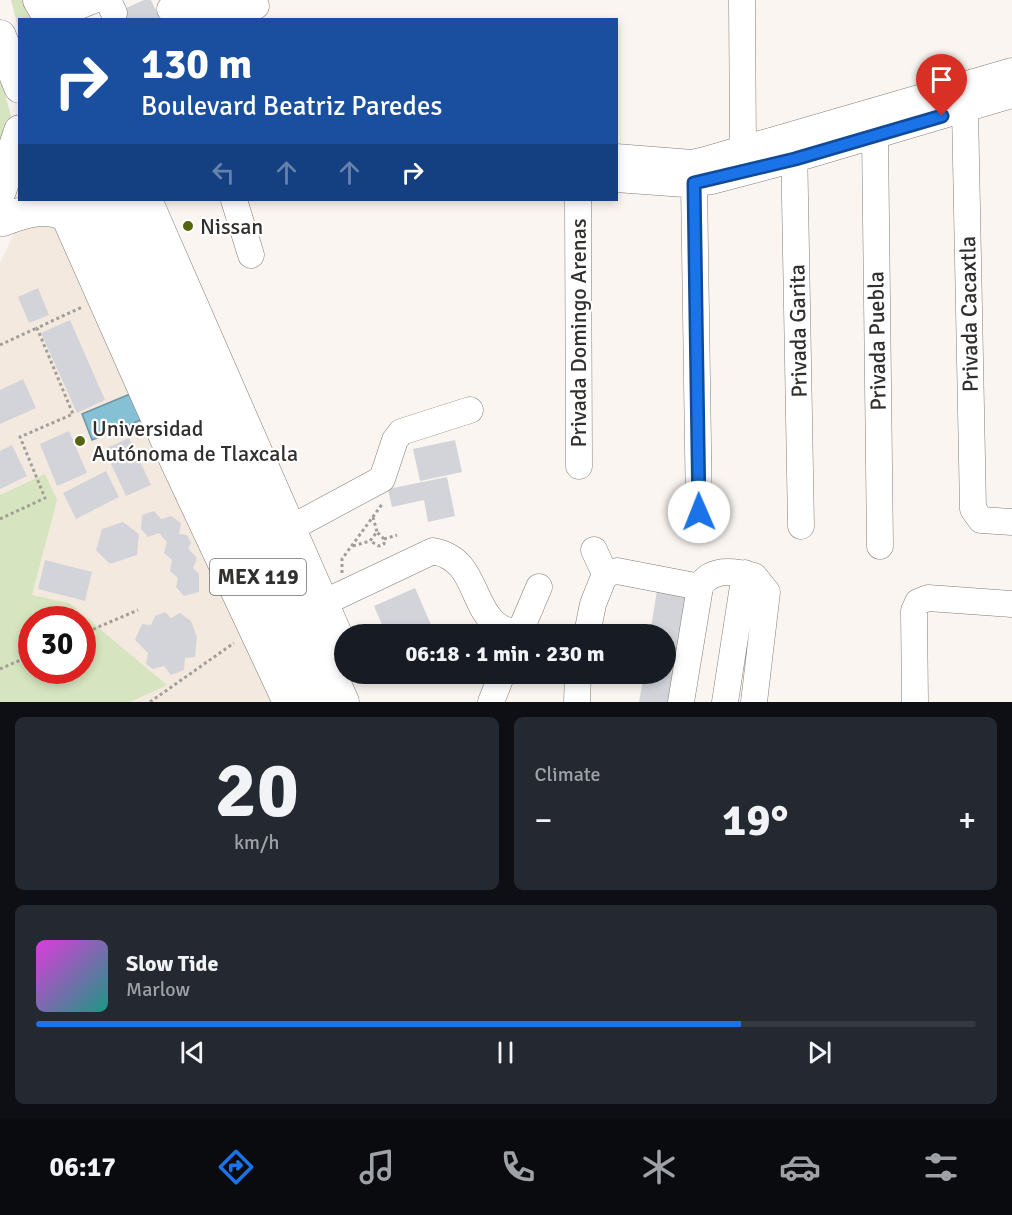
<!DOCTYPE html>
<meta charset="utf-8">
<style>
body{margin:0;font-family:Signika,sans-serif;background:#242831;color:#f1f3f6;height:100vh;display:flex;flex-direction:column;font-size:22px;white-space:nowrap}
*{box-sizing:border-box;margin:0}
p{font-size:20px;color:#9ea1a6}
.icon{flex:none;width:33px;height:33px;fill:none;stroke:currentColor;stroke-width:2;stroke-linecap:round;stroke-linejoin:round}
.map{position:relative;height:702px;overflow:hidden}
.side{display:flex;flex-direction:column;gap:15px;padding:15px;background:#0d0f14;flex:1}
.side>*{flex:none}
.banner{position:absolute;left:18px;top:18px;width:600px;height:183px;border-radius:0px;box-shadow:0 3px 9px #0003;background:#1a4fa0;color:#fff;overflow:hidden}
.speed{position:absolute;left:18px;top:606px;display:flex;gap:12px;font-size:30px;font-weight:700;text-align:center}
.speed>*{display:grid;place-content:center;width:78px;height:78px;border-radius:50%;background:#171b24;box-shadow:0 3px 9px #0003;line-height:1}
.speed .limit{border:9px solid #d22;background:#fff;color:#111}
.pin{position:absolute;display:grid;place-items:center;width:51px;height:51px;color:#fff;margin:-62px -26px;border-radius:50% 50% 50% 0;rotate:-45deg;box-shadow:0 0 6px #0007}
.pin .icon{rotate:45deg}
.me{position:absolute;width:66px;margin:-33px;rotate:359deg;stroke-linejoin:round;filter:drop-shadow(0 0 4px #0008)}
.turn{display:flex;align-items:center;gap:21px;height:126px;padding:0 24px;font-size:27px}
.turn .icon{width:78px;height:78px;stroke-width:2.5}
.turn b{display:block;font-size:42px;line-height:51px}
.lanes{display:flex;align-items:center;height:57px;padding:0 24px;background:#0003;justify-content:center;gap:30px;direction:ltr}
.lanes .off{opacity:.35}
.big{font-size:45px;font-weight:700;line-height:1.1}
.side .tile{flex:1;display:flex;flex-direction:column;justify-content:center;gap:9px;min-width:0;padding:0 21px;border-radius:9px;background:#242831}
.side .dial{align-items:center;gap:0}
.dial b{font-size:78px;line-height:1}
.song{display:flex;align-items:center;gap:18px}
.cover{width:72px;height:72px;border-radius:9px;background:linear-gradient(135deg,hsl(300 70% 55%),hsl(170 70% 35%))}
.played{height:6px;border-radius:3px;background:linear-gradient(90deg,#1a73e8 75%,#363941 75%)}
.keys{display:flex;justify-content:space-around;direction:ltr}
.heat{display:flex;justify-content:space-between;align-items:center;font-size:33px;direction:ltr}
.side .tiles{flex:1;display:grid;gap:15px;grid-template-columns:1fr 1fr}
.tile:last-child{grid-column:span 2}
.trip{position:absolute;left:334px;top:624px;width:342px;height:60px;border-radius:30px;background:#171b24;box-shadow:0 3px 9px #0003;font-weight:700;line-height:60px;text-align:center}
.menu{display:flex;height:96px;justify-content:space-around;align-items:center;background:#090b0e;color:#9ea1a6}
.menu .icon{width:42px;height:42px}
.menu .current{color:#1a73e8}
.menu b{font-size:27px;color:#f1f3f6}
.map>svg:first-child{display:block}
</style>
<div class="map">
<svg width="1012" height="702" viewBox="0 0 1012 702">
<rect width="100%" height="100%" fill="#faf5f0"/>
<path fill="#f4e9de" fill-rule="evenodd" d="M54,215L279,702H0V263L17,227ZM32,620H82V670H32Z"/>
<path fill="#d6e4bf" fill-rule="evenodd" d="M11,0H34L45,19L20,20L19,31Z
M0,75L11,116L0,167Z
M45,474L57,500L32,595L69,603L167,685L130,702H0V495ZM32,620H82V670H32Z"/>
<path fill="#86c0d5" stroke="#6d95a3" stroke-width="1.5" d="M130,394L141,420L92,440L82,414Z"/>
<path fill="#d3d4da" d="M144,0H151L160,19L100,20Z
M38,288L49,315L29,323L18,297Z
M70,320L105,400L77,413L41,333Z
M23,379L36,408L0,424V390Z
M69,431L87,473L57,486L40,444Z
M129,438L151,485L126,496L104,449Z
M455,440L462,472L420,481L413,449Z
M12,445L27,476L0,489V451Z
M106,471L119,497L76,519L63,493Z
M447,477L455,516L428,522L424,500L392,507L388,489Z
M154,511L161,519L171,516L181,523L179,534L187,535L191,543L188,548L197,558L193,568L199,574V592L184,596L176,587L178,578L170,571L172,560L164,553L167,542L159,533L148,537L141,529L142,515Z
M123,522L139,534L137,555L110,564L96,550L102,529Z
M45,560L92,572L85,601L38,589Z
M415,588L435,634H386L374,606Z
M657,590L691,592L672,702H639L644,674H666V634H650Z
M165,612L171,618L180,613L191,621L197,637L195,657L185,658L184,670L171,675L164,666L153,669L146,664L148,653L135,640L142,624L151,625L155,616Z"/>
<g fill="none" stroke-linecap="round" stroke-linejoin="round">
<defs>
<path id="minor" d="M108,0L114,13
M742,0L743,150
M170,9L256,6
M59,10L72,9L94,0
M965,109L973,509L981,520L1012,522
M875,136L880,546
M794,142L801,526
M616,157L692,163L705,160L1012,71
M616,179L685,184L712,181L795,159L1012,95
M694,183L699,512
M234,200L251,255
M578,200L579,466
M291,528L382,479L395,440L401,432L470,410
M605,574L617,571L700,587L681,702
M700,587C710,567 736,571 754,576L767,592L754,702
M323,603L433,551C475,559 470,600 494,623C500,628 508,631 514,634
M519,634L539,587
M587,634L593,604L605,574L594,550
M491,702L502,674
M577,702L578,674
M725,702L745,573
M915,702L914,611L918,602L928,598L1012,604"/>
<path id="major" d="M39,0L51,20
M0,36L20,87
M0,191L20,131
M60,200L176,461L289,702
M87,200L317,702
M119,200L343,702
M146,200L345,655
M3,220C25,211 45,205 68,216"/>
</defs>
<use href="#minor" stroke="#827d79" stroke-width="27"/>
<use href="#major" stroke="#827d79" stroke-width="33"/>
<path stroke="#a19e9a" stroke-width="3" stroke-dasharray="3 3" stroke-linecap="butt" d="M0,345L37,328
M373,517L377,532
M0,519L45,498L20,437L73,414L37,328L82,307
M384,539L397,535
M353,546L370,541L377,532L384,539V544L379,546L370,541
M342,573V559L383,503
M82,634L138,610
M0,669L32,655
M150,702L234,643"/>
<use href="#minor" stroke="#fff" stroke-width="26"/>
<use href="#major" stroke="#fff" stroke-width="32"/>
</g>
<g fill="none" stroke-linecap="round" stroke-linejoin="round">
<defs>
<path id="route" d="M699,512L694,183L795,159L942,116"/>
</defs>
<use href="#route" stroke="#114b97" stroke-width="15"/>
<use href="#route" stroke="#1a73e8" stroke-width="10"/>
</g>
<g fill="#56660f" stroke="#fff" stroke-width="2">
<circle cx="188" cy="226" r="6"/>
<circle cx="80" cy="441" r="6"/>
</g>
<g text-anchor="middle" dominant-baseline="central" stroke-width="4.5" stroke-linejoin="round" paint-order="stroke">
<rect fill="#fff" stroke="#706e6d" stroke-width="1.5" x="210" y="559" width="96" height="36" rx="4.5"/>
<g font-size="21" font-weight="bold" fill="#32302e">
<text x="258" y="577">MEX 119</text>
</g>
<g font-size="22" fill="#32302e" stroke="#fff" text-anchor="start">
<text x="200" y="226">Nissan</text>
<text x="92" y="428">Universidad<tspan x="92" dy="25">Autónoma de Tlaxcala</tspan></text>
</g>
<g font-size="22" fill="#32302e" stroke="#fff">
<text transform="translate(969 314) rotate(-91)">Privada Cacaxtla</text>
<text transform="translate(798 331) rotate(-91)">Privada Garita</text>
<text transform="translate(578 333) rotate(-90)">Privada Domingo Arenas</text>
<text transform="translate(877 341) rotate(-91)">Privada Puebla</text>
</g>
</g>
</svg>
<div class="speed"><div class="limit">30</div></div>
<div class="pin" style="left:942px;top:116px;background:#d93025"><svg class="icon" aria-label="arrive" viewBox="0 0 24 24"><path d="M6 21V4h12l-3 4 3 4H6"/></svg></div>
<svg class="me" style="left:699px;top:512px" viewBox="-20 -20 40 40"><circle r="19" fill="#fff"/><path d="M0-13L10 11 0 6-10 11z" fill="#1a73e8"/></svg>
<div class="trip">06:18 · 1 min · 230 m</div>
<div class="banner">
<div class="turn"><svg class="icon" aria-label="right" viewBox="0 0 24 24"><path d="M7 20v-9h11M14 6l5 5-5 5"/></svg><div><b>130 m</b>Boulevard Beatriz Paredes</div></div>
<div class="lanes"><svg class="icon off" aria-label="left" viewBox="0 0 24 24"><path d="M17 20v-9H6M10 6l-5 5 5 5"/></svg><svg class="icon off" aria-label="ahead" viewBox="0 0 24 24"><path d="M12 20V5M6 11l6-6 6 6"/></svg><svg class="icon off" aria-label="ahead" viewBox="0 0 24 24"><path d="M12 20V5M6 11l6-6 6 6"/></svg><svg class="icon" aria-label="right" viewBox="0 0 24 24"><path d="M7 20v-9h11M14 6l5 5-5 5"/></svg></div>
</div>
</div>
<section class="side">
<div class="tiles">
<div class="tile dial"><b>20</b><p>km/h</p></div>
<div class="tile"><p>Climate</p>
<div class="heat"><a>−</a><b class="big">19°</b><a>+</a></div>
</div>
<div class="tile">
<div class="song"><i class="cover"></i><div><b>Slow Tide</b><p>Marlow</p></div></div>
<div class="played"></div>
<div class="keys"><svg class="icon" aria-label="previous" viewBox="0 0 24 24"><path d="M18 5L8 12l10 7zM5 5v14"/></svg><svg class="icon" aria-label="pause" viewBox="0 0 24 24"><path d="M8 5v14M16 5v14"/></svg><svg class="icon" aria-label="next" viewBox="0 0 24 24"><path d="M6 5l10 7-10 7zM19 5v14"/></svg></div>
</div>
</div>
</section>
<nav class="menu">
<b>06:17</b>
<svg class="icon current" aria-label="directions" viewBox="0 0 24 24"><path d="M12 3l9 9-9 9-9-9zM9 14v-3h6M13 9l2 2-2 2"/></svg>
<svg class="icon" aria-label="music" viewBox="0 0 24 24"><path d="M9 18V5l10-2v13"/><circle cx="6" cy="18" r="3"/><circle cx="16" cy="16" r="3"/></svg>
<svg class="icon" aria-label="phone" viewBox="0 0 24 24"><path d="M5 4h4l2 5-3 2q2 4 5 5l2-3 5 2v4C11 20 4 13 5 4z"/></svg>
<svg class="icon" aria-label="climate" viewBox="0 0 24 24"><path d="M12 3v18M4 7l16 10M4 17L20 7"/></svg>
<svg class="icon" aria-label="car" viewBox="0 0 24 24"><path d="M5 17H2v-5l4-1 3-4h7l3 4 3 1v5h-3M9 17h6M6 11h13"/><circle cx="7" cy="17" r="2"/><circle cx="17" cy="17" r="2"/></svg>
<svg class="icon" aria-label="filters" viewBox="0 0 24 24"><path d="M4 7h16M4 17h16"/><circle cx="9" cy="7" r="2"/><circle cx="15" cy="17" r="2"/></svg>
</nav>
